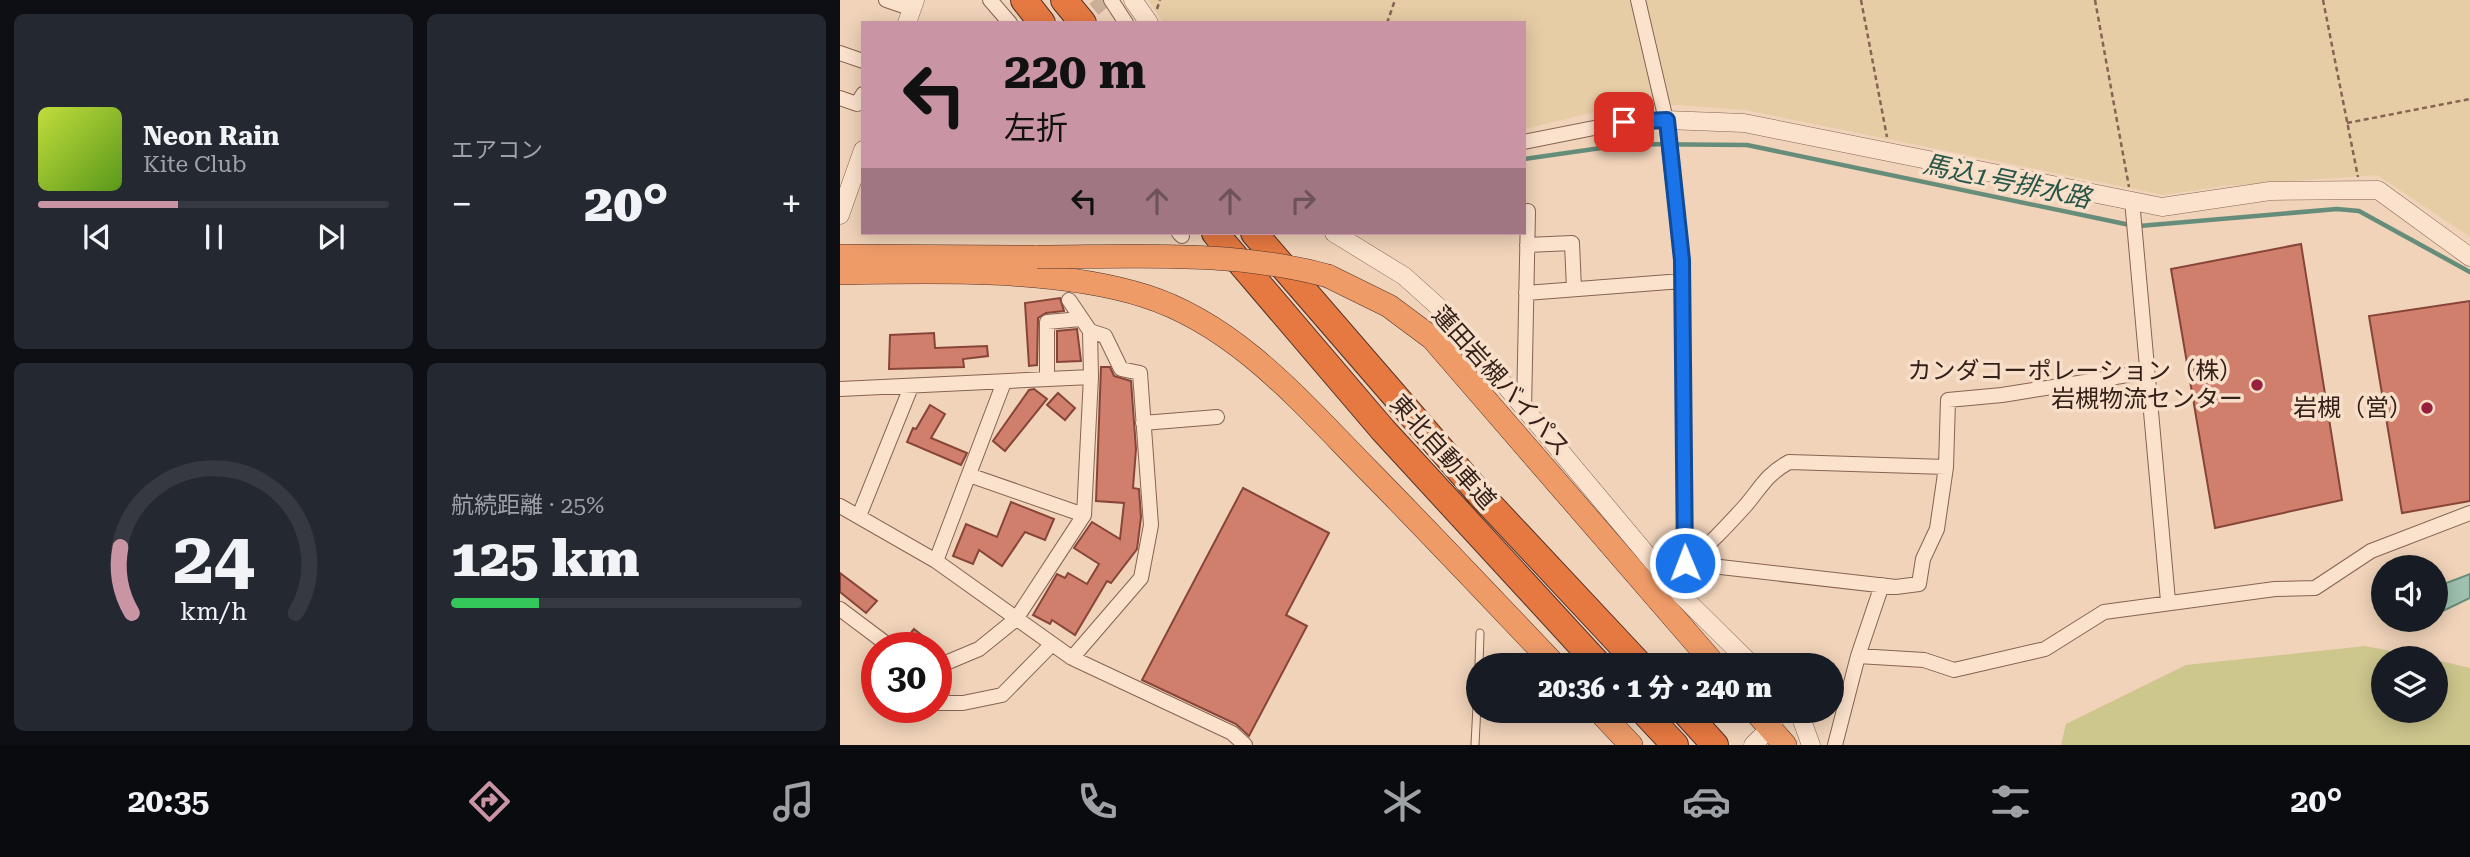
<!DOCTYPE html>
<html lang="ja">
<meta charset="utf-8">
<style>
body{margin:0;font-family:"Roboto Serif","Noto Sans JP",serif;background:#242831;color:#f1f3f6;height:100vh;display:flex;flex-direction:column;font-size:26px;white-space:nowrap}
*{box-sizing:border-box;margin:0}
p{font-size:23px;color:#9ea1a6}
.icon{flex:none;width:38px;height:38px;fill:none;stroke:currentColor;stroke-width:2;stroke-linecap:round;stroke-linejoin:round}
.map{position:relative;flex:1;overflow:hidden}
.side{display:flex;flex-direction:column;gap:14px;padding:14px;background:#0d0f14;width:840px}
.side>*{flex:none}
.hud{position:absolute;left:21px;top:21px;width:665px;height:214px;border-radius:0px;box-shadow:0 4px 18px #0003;background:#c994a3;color:#111;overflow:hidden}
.tools{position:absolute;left:1531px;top:555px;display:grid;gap:14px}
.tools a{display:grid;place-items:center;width:77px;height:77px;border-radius:50%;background:#171b24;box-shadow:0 4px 18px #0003;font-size:35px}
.speed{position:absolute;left:21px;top:632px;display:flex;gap:14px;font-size:35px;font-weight:700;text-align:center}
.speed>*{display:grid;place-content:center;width:91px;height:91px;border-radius:50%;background:#171b24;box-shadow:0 4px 18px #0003;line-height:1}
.speed .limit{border:10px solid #d22;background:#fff;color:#111}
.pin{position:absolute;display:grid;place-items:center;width:60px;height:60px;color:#fff;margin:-30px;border-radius:14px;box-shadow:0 4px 10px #0006}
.me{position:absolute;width:77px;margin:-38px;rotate:359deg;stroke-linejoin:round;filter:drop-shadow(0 0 5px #0008)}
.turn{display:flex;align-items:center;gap:24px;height:147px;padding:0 28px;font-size:32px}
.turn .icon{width:91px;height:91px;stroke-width:2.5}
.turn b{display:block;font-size:49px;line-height:60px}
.lanes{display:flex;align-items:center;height:66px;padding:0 28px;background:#0003;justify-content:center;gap:35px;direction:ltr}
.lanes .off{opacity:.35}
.big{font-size:52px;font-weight:800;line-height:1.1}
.side .widget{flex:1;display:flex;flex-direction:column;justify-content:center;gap:10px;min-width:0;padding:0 24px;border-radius:10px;background:#242831}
.side .dial{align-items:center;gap:0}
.dial svg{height:182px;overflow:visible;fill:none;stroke:#363941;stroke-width:7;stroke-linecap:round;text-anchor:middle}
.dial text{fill:#f1f3f6;stroke:none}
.song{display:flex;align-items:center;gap:21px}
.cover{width:84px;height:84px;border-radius:10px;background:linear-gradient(135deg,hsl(70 70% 55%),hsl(90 70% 35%))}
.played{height:7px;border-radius:4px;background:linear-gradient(90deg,#c994a3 40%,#363941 40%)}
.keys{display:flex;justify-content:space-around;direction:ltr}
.heat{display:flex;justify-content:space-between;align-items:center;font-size:38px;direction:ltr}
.charge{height:10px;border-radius:5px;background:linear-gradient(90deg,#34c759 25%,#363941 0)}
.side .tiles{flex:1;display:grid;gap:14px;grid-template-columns:repeat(2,1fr)}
.trip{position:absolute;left:626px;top:653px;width:378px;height:70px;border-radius:35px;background:#171b24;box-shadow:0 4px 18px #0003;font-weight:800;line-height:70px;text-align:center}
.tabs{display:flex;height:112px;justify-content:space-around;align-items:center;background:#090b0e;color:#9ea1a6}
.tabs .icon{width:49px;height:49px}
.tabs .selected{color:#c994a3}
.tabs b{font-size:32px;color:#f1f3f6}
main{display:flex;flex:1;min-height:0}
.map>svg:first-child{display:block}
</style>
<main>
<section class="side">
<div class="tiles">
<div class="widget">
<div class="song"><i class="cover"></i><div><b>Neon Rain</b><p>Kite Club</p></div></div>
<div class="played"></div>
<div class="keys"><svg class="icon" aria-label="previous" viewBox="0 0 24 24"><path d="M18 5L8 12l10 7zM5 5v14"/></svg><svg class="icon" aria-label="pause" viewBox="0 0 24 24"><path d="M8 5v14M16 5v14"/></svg><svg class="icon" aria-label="next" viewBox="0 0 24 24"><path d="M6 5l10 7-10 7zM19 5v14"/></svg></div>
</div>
<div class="widget"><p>エアコン</p>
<div class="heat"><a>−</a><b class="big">20°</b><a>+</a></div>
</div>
<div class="widget dial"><svg viewBox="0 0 100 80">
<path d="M14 69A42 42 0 1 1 86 69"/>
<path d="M14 69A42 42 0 0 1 9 40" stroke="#c994a3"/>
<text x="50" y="56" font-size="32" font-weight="700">24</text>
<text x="50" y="72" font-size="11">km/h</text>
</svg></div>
<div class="widget"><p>航続距離 · 25%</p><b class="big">125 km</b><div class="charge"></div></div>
</div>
</section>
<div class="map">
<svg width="1630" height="745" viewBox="0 0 1630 745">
<rect width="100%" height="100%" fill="#f0d3b9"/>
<path fill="#e6cda6" d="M308,0H1630V237L1537,175L1384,186L1324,195L905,110L837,105L763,110L684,129V23H324Z"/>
<path fill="#cdc68d" d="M1525,646L1586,658H1544V710H1596V660L1630,668V745H1221L1226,724L1346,665Z"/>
<path fill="#9ec0ae" stroke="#668d7a" stroke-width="2" d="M1630,574V598L1603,611L1596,608V587Z"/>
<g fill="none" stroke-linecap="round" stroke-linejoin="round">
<path stroke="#668d7a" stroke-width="4.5" d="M684,159L789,144L907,145L1290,225
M1299,226L1497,209L1519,211L1630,272"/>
</g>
<path fill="#d07f6d" stroke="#874538" stroke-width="2" d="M1461,244L1502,500L1375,528L1331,269Z
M220,298L224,311L206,313L198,318L197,365L189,366L185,303Z
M1630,301V501L1562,513L1529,316Z
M237,329L241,361L217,362V331Z
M94,333L95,348L147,346L148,356L123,359L124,367L49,369L50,335Z
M261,367H270L274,376L291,381L296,449L293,488L299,489L301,517L297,549L271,583L267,581L235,635L212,620L210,624L193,615L217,574L225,578L228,573L247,584L259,564L234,548L252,522L280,539L284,503L256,501Z
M194,389L207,399L165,451L153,441L189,390Z
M218,393L235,408L225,420L207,405Z
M90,405L105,414L91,438L127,453L121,465L67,442L73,428L76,429Z
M403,488L489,533L446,615L467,626L409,736L396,724L302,680Z
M171,502L214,519L205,540L185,532L162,566L139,550L133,564L113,556L126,524L157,537Z
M0,573L37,601L26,613L0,592Z
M74,629L89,641L83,648H64L68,642L65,640Z"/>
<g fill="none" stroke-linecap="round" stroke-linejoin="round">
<path stroke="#caaf99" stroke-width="14" stroke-dasharray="14 7" stroke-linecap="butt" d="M238,23L265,0"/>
<defs>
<path id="service" d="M639,665L640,633
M635,745L639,666"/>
<path id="minor" d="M46,0L72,9
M150,0L170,23
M271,0L286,23
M798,0L826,120L842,260L845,563L839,593
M0,53L23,61
M0,98L17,104L23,94
M684,142L784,122L826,120
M1292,200L1328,601
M339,233L342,236
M687,245L732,243L734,289
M686,293L842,281
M229,300L250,331L265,336L281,369L300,373L311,525L301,578L232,658
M207,379V322L241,319
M0,389L251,377
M684,410L688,211
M303,423L377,417
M129,475L244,515
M0,506L96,561L232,658L392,733L405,745
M19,516L71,387
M96,561L164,382
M845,563C868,547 887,526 906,505C922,486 926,475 949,462L1106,467L1108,400L1162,395L1307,372
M845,563L1056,587L1079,584L1083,559L1097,529L1106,467
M0,609L52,648
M1018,656L1042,585
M96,667L139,649L176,619L244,515L251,377L250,331
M100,668L102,703
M35,676H37
M96,703H123L162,695L212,644
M995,745L1018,656L1084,660L1114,670L1205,649L1264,612L1435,589L1475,588L1531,551L1630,513"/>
<path id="tertiary" d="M293,0L309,23
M67,23L75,0
M826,120L904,123L1322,207L1430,191L1538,190L1630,257
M0,215L23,150
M494,233L564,276L603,311L839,593L912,665
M944,710L960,715L971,745
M913,745L930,728L936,717"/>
<path id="trunk" d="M0,256L197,257
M0,273C92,271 218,268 305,296C397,325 463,404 528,470C591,534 653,600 715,665
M488,276L549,306L592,338L875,665
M758,710L791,745
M914,710L945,745"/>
<path id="motorway" d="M184,0L202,23
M224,0L243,23
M375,233L543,430L759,665
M414,233L639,493L800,665
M802,710L835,745
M843,710L875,745"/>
</defs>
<use href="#service" stroke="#876353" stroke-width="9"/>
<use href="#minor" stroke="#876353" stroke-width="16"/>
<use href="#tertiary" stroke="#876353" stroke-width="19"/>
<use href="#trunk" stroke="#533328" stroke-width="24"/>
<use href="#motorway" stroke="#533328" stroke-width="28"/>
<path stroke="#876353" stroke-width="2.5" stroke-dasharray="5 3.5" stroke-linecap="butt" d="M1021,0L1047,137
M1255,0L1289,187
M1483,0L1518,177
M317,9L320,0
M547,23L555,0
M1507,123L1630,99"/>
<use href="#service" stroke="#fbe2cc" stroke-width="7"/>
<use href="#minor" stroke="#fbe2cc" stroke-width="14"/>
<use href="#tertiary" stroke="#fbe2cc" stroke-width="18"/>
<use href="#trunk" stroke="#ee9b68" stroke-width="23"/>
<use href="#motorway" stroke="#e67942" stroke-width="26"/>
<defs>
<path id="trunk-bridge" d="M197,257C295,257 393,250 488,276"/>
</defs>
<use href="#trunk-bridge" stroke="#533328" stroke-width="24" stroke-linecap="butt"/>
<use href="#trunk-bridge" stroke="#ee9b68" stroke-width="23"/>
</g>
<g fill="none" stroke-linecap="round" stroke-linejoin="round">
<defs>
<path id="route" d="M784,122L827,120L842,260L845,563"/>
</defs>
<use href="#route" stroke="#114b97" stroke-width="18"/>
<use href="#route" stroke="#1a73e8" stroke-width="12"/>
</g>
<g fill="#98203d" stroke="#f7dfc9" stroke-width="2.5">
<circle cx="1417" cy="385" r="7"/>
<circle cx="1587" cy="408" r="7"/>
</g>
<g text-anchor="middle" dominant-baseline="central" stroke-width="7" stroke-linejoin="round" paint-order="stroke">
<g font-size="24" fill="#342019" stroke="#f7dfc9" text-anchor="end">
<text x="1403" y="371">カンダコーポレーション（株）<tspan x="1403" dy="28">岩槻物流センター</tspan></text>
<text x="1573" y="408">岩槻（営）</text>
</g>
<g font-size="24" fill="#342019" stroke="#f7dfc9">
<text transform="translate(661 381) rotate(48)">蓮田岩槻バイパス</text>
<text transform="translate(603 452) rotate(48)">東北自動車道</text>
</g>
<g font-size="26" font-style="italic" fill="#275548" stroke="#f7dfc9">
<text transform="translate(1167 181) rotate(12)">馬込1号排水路</text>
</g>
</g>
</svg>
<div class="tools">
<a><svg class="icon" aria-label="sound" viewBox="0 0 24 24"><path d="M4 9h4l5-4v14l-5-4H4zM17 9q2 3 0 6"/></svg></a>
<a><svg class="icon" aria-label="layers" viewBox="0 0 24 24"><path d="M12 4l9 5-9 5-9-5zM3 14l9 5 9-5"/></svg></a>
</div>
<div class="speed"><div class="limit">30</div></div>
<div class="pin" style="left:784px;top:122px;background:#d93025"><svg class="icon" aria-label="arrive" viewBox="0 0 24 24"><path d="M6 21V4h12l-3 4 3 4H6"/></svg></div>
<svg class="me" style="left:845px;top:563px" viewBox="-20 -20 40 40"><circle r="17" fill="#1a73e8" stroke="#fff" stroke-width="3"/><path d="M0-11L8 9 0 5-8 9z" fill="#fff"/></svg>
<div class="trip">20:36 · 1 分 · 240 m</div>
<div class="hud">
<div class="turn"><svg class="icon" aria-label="left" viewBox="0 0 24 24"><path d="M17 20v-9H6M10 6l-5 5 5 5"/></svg><div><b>220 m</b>左折</div></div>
<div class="lanes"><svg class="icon" aria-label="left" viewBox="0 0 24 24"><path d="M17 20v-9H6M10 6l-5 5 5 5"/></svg><svg class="icon off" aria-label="ahead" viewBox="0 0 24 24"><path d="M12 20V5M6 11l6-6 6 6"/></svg><svg class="icon off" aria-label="ahead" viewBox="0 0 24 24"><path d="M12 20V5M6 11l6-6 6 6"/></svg><svg class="icon off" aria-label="right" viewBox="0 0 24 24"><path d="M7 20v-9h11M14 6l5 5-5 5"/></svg></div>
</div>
</div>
</main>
<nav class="tabs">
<b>20:35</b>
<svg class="icon selected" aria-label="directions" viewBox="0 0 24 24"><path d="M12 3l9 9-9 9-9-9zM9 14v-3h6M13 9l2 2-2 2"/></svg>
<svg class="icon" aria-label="music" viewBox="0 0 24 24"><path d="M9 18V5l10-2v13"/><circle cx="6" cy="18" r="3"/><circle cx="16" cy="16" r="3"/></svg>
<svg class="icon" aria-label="phone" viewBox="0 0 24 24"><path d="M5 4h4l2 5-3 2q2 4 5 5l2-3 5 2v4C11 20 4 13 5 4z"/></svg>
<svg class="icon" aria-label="climate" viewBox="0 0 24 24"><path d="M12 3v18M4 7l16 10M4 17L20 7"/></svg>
<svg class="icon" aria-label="car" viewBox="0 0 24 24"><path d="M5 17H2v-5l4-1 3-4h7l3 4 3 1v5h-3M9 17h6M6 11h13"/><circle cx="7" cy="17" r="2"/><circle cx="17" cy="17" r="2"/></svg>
<svg class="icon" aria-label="filters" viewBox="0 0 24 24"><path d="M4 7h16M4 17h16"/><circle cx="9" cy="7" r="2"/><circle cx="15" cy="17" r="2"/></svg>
<b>20°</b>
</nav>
